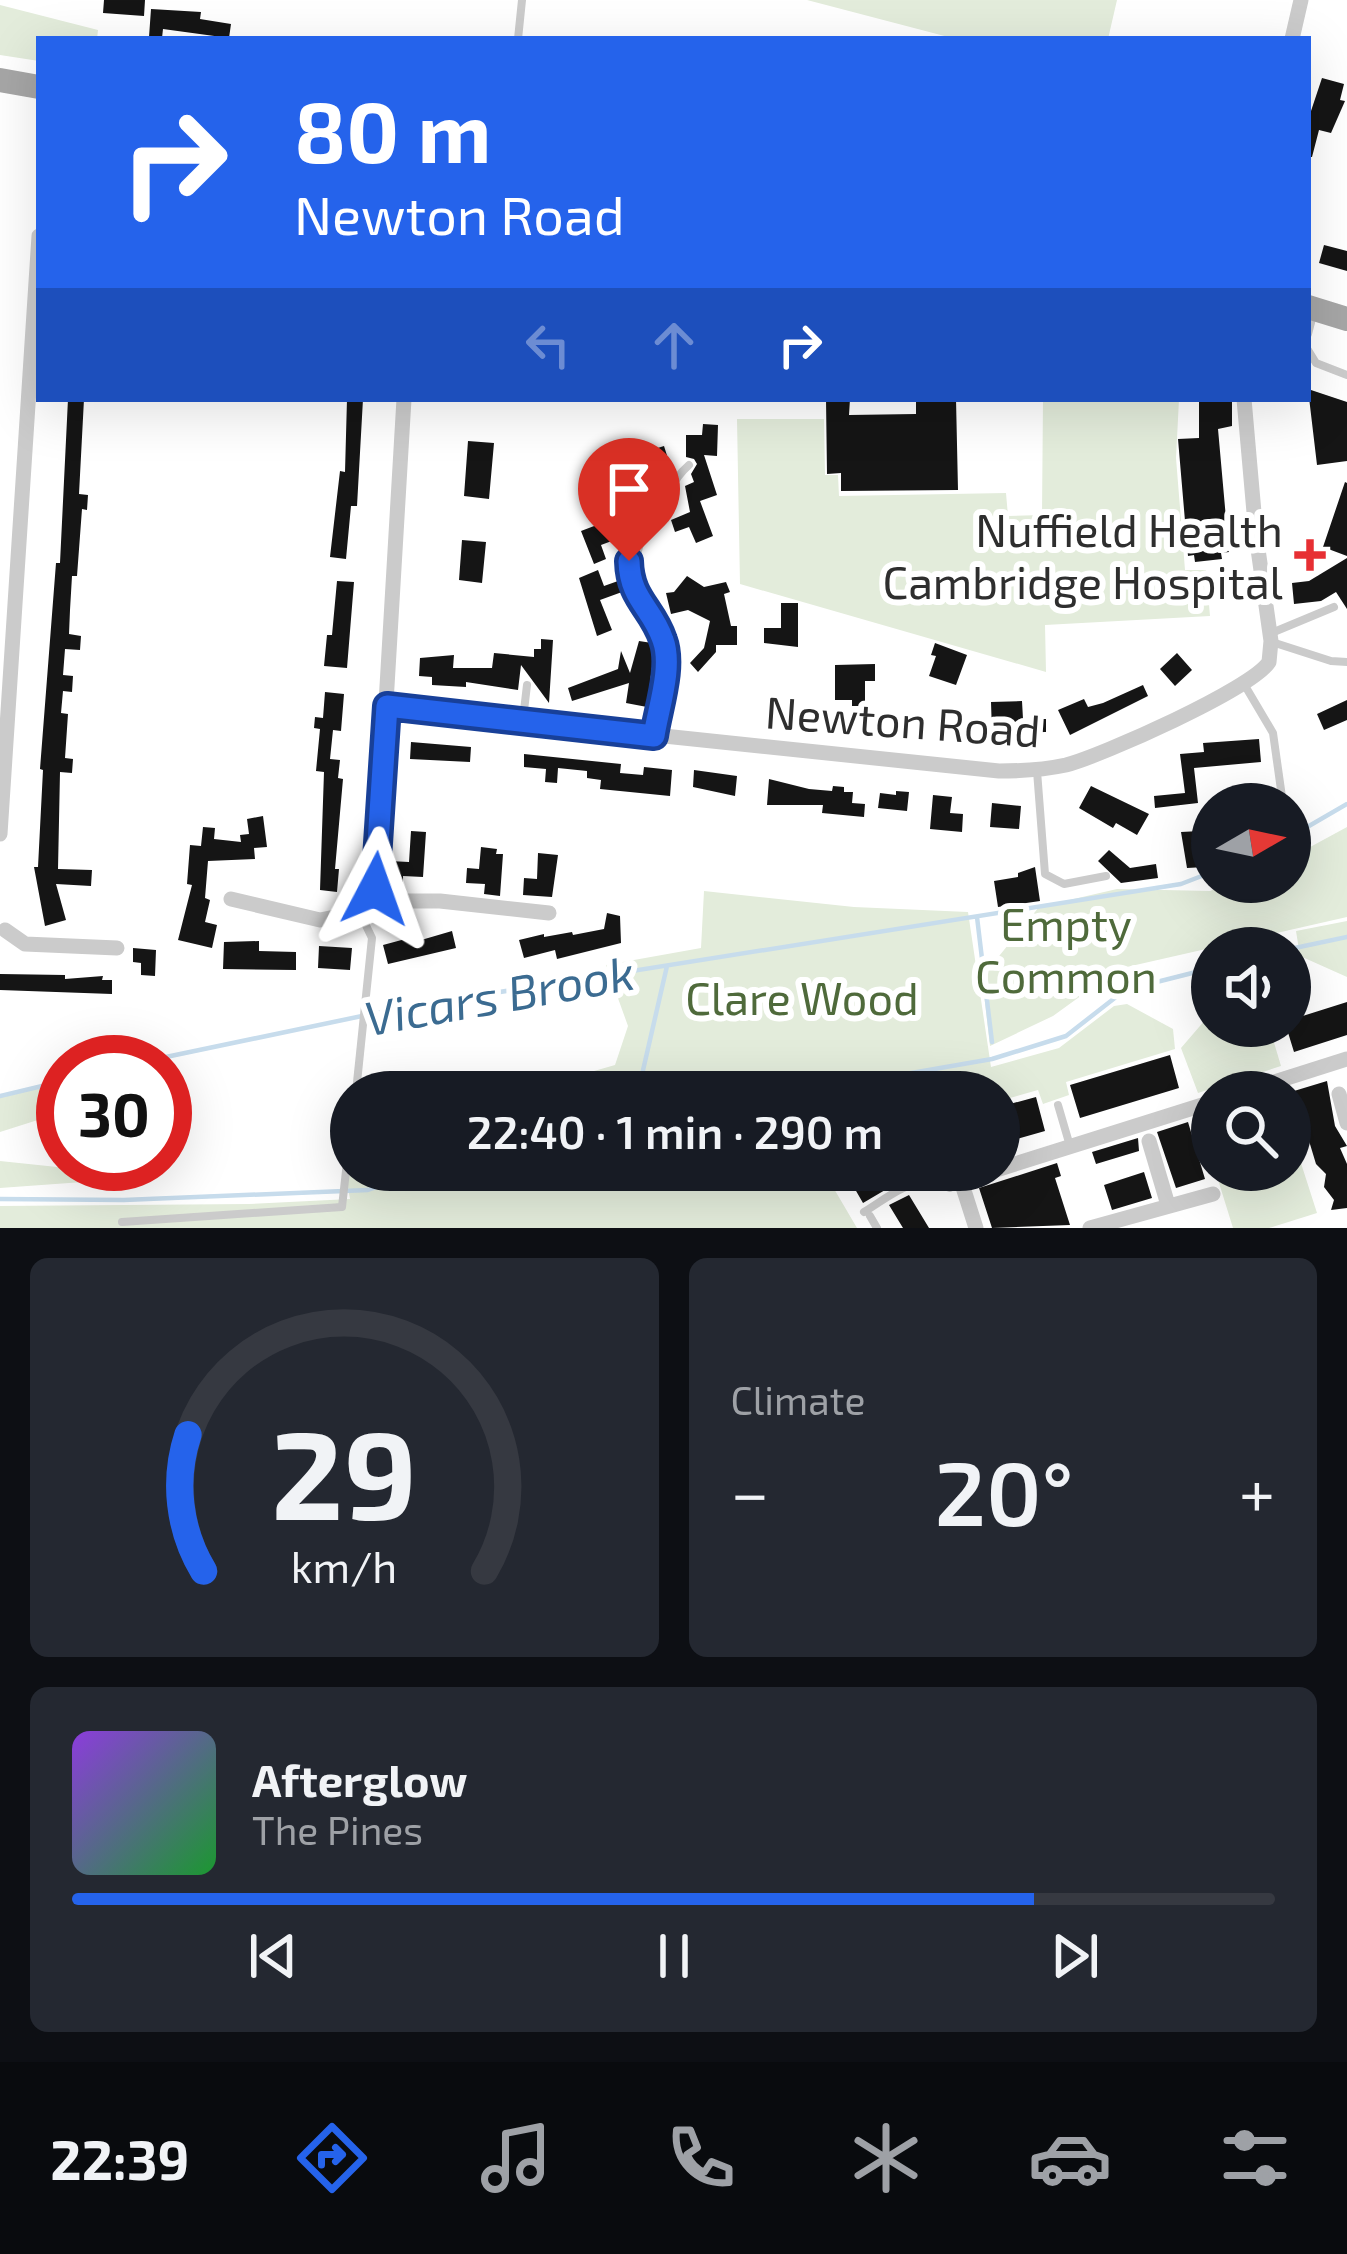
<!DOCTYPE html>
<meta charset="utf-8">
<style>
body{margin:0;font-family:"Exo 2",sans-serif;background:#242831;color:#f1f3f6;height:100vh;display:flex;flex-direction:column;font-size:45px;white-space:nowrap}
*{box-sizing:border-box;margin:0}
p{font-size:39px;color:#9ea1a6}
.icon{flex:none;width:66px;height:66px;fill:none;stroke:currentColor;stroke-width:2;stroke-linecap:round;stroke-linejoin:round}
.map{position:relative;height:1228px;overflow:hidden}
.side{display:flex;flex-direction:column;gap:30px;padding:30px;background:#0d0f14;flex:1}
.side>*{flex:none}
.guide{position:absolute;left:36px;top:36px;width:1275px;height:366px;border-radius:0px;box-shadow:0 12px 48px #0002;background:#2563eb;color:#fff;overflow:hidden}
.needle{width:78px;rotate:81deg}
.controls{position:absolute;left:1191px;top:783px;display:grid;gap:24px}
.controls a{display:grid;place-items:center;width:120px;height:120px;border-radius:50%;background:#171b24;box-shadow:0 12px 48px #0002;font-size:60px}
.speed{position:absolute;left:36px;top:1035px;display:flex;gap:24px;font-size:60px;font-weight:700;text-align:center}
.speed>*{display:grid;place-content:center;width:156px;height:156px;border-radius:50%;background:#171b24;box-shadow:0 12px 48px #0002;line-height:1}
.speed .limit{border:18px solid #d22;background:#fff;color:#111}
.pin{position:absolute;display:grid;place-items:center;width:102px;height:102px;color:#fff;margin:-123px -51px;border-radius:50% 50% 50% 0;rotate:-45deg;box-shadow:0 0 12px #0007}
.pin .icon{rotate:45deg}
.me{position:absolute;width:132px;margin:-66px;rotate:4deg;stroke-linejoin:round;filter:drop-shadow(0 0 9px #0008)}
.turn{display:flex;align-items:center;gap:42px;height:252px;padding:0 60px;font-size:54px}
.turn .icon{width:156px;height:156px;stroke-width:2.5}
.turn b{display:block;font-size:84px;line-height:102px}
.lanes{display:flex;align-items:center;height:114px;padding:0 60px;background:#0003;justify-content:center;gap:60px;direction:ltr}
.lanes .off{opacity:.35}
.big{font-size:90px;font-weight:600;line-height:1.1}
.side .widget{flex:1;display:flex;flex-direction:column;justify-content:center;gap:18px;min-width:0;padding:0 42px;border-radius:18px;background:#242831}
.side .dial{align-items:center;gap:0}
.dial svg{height:312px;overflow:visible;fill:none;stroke:#363941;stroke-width:7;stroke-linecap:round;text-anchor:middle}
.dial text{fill:#f1f3f6;stroke:none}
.song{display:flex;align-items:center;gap:36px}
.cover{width:144px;height:144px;border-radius:18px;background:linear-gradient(135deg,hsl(270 70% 55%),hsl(130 70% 35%))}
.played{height:12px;border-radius:6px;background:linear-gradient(90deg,#2563eb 80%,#363941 80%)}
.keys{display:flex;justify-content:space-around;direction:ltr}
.heat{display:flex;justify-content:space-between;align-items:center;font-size:66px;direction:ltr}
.side .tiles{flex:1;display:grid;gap:30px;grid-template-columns:1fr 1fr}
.widget:last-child{grid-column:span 2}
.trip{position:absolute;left:330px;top:1071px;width:690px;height:120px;border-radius:60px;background:#171b24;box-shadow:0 12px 48px #0002;font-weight:600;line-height:120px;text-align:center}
.tab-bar{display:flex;height:192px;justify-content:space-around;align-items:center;background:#090b0e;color:#9ea1a6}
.tab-bar .icon{width:84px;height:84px}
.tab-bar .on{color:#2563eb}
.tab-bar b{font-size:54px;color:#f1f3f6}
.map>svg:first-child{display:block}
</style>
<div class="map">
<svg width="1347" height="1228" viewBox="0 0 1347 1228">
<rect width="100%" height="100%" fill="#fff"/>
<path fill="#e3ecdb" d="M807,0H1117L1108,39H956Z
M0,5L98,30L97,39H39V61L0,55Z
M1043,399H1179L1176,458L1185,570H1206L1210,616L1045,625L1046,672L740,584L737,419H824L825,475H838L839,496L1006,493L1008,516L1042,515Z
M1347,827V917L1118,969L1053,1016L990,1046L982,977L1039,907L1117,889L1210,891L1231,882H1290V858Z
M704,891L854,907L968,912L991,1067L1059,1048L1114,1006L1127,1004L1173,1029L1175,1049L1066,1082L1069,1095L1043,1104L1038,1090L999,1101V1092H935L927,1080L866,1092H521L615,1065L628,1026L606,965L701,948Z
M1347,921V977L1300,956L1296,931Z
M1212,1012V1026H1269L1281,1066L1198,1093L1181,1048Z
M63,1082V1112L0,1132V1097Z
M1290,1129L1317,1213L1269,1228H1233L1215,1170H1290Z
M351,1160V1170H823L857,1228H0V1206L249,1204L350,1199L344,1165Z
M0,1161L152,1177L0,1188Z"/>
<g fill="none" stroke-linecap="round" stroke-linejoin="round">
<path stroke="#c7dcec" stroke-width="4.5" d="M1290,837L1347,804
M977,917L992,1042
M1290,949L1347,937
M142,1062L405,1007L1181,884L1212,872
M638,1092L667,966
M802,1092L992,1059L1066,1036L1125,990L1212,968
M0,1096L63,1081
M0,1199L124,1200L368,1190L425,1170"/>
</g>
<path fill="#151515" d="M104,0H145L144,16L103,13Z
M151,9L201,12L200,19L231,24L229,38L163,29L162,38L149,37Z
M1322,78L1344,84L1340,100L1345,101L1331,133L1319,130L1312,157H1308V120Z
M1324,245L1347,251V271L1319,263Z
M1308,389L1347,402V461L1317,465Z
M68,399H84L79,494L88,495L87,510L82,509L77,576H72L70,610L69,634L81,636L80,650L65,649L63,675L73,676L72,692L63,691L61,713L68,714L65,758L73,759L72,773L60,772L58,869L92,870L91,886L56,884L66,920L45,926L34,867H38L43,770L40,769L56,563H60Z
M347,399H363L357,506H351L346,559L330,557L340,471L345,472Z
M826,399H850L849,415L916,414V399H956L958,490L841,491V473L827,474Z
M1199,399H1232V426L1218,429L1229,552L1221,553L1222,559L1195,562L1194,555L1188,556L1178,439L1199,438Z
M703,424L718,425L717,456L704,455L717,495L700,501L713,536L696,543L689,527L675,532L671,520L690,512L685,486L694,482L691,474L697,464L694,459L686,457V435H702Z
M468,441L494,443L489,499L464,496Z
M664,446L670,465L664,467L666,479L636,489L638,493L625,498L620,485L602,492L594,473L620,463L626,479L648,471L642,453Z
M1345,482L1347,483V556L1323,547Z
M610,520L617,539L601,545L606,559L594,564L581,531Z
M462,540L486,542L482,583L459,580Z
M1347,558V609L1336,592L1321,601L1294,604L1292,583L1309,581Z
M598,570L604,586L618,581L622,592L600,600L612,630L597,636L579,578Z
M687,576L704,587L726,582L730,592L724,594L731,626H737V645H716V652L698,672L690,663L704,648L710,621L688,610L671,614L666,593L674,592Z
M337,581L354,582L347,668L324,666L327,635H332Z
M781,603H798V647L764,643V628H781Z
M541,639L553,640L549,703L521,665L518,690L466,682V687L432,685V677L419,676L420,658L454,655L453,668H492L494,653L534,657V649H541Z
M639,641L652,643L654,651L647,707L626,703L629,683L572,701L568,688L618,669L621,651L630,673Z
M935,643L967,655L956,685L929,676L936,656L931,655Z
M1177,653L1192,670L1175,686L1160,669Z
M875,664V681H865V706H852V700H835V665Z
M1143,685L1148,696L1070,735L1058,710L1084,699L1088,707L1103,703Z
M325,692L344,694L341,731L333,730L330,759L340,760L338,778L343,779L335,869H339L337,892L320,890L324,772L316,771L320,729L314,728L315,717L323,718Z
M1347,700V720L1324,730L1317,714Z
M1022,701L1023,719H1046V732L992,733L991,702Z
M1259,739L1261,762L1194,768L1198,803L1155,808L1154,796L1185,793L1180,754L1204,752L1203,743Z
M411,742L471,747L470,762L410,759Z
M524,754L621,764L620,773L643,775L644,767L672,770L670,796L600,789L601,780L587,778V771L558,768L557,783L545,782L546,769L524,767Z
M694,770L737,776L735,796L693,787Z
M769,779L809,789L832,791L833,786L844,787V792H853L852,803L865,804L864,817L822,813L823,805H767Z
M1091,786L1149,814L1137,835L1116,823L1113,828L1079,808Z
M896,791L909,792L907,811L878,808L880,793L896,795Z
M933,795L952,797L950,813L963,814L962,832L930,829Z
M992,803L1021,806L1019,829L990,827Z
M263,816L267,847L254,848L255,859L208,861L205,898L210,900L205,922L217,925L212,948L178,940L192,885L187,884L190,845L201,846L203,827L215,828L214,839L241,842L240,835L249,834L247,819Z
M411,831L426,832L423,877L403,876V887L394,886L387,882L389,861L409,862Z
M1200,831L1201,843L1205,842V867L1187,868L1181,832Z
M481,847L497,849L496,854H503L500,896L484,894L485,884L466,883L467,868L479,869Z
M1109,850L1130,868L1156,864L1158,878L1121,883L1098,861Z
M538,853L558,855L552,897L523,895L524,878L537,879Z
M1035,867L1040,901L998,907L994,881L1018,877V873Z
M607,913L620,916L621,943L557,959L555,950L524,958L519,940L544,934V937L572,932L573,935L604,929Z
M452,931L456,948L388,964L383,945L409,938L411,943Z
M259,941V951L296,952V970L223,969L224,942Z
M319,946L352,948L350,970L318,968Z
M133,948L156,950L155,976L141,975V963L133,962Z
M0,974L65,975V979L103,976L102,980H112V994L0,990Z
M1347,1002V1035L1294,1052L1286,1026H1290V1020Z
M1170,1055L1179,1088L1080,1118L1070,1085Z
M1327,1081L1335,1126L1347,1146L1340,1148L1347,1164V1208L1331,1210L1334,1200L1324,1187L1326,1174L1316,1164L1294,1091Z
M1036,1097L1045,1131L999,1144V1107Z
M1188,1122L1205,1179L1176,1188L1157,1132Z
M1138,1138L1139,1151L1096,1164L1092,1152Z
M1057,1163L1061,1176L1055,1178L1070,1225L992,1228L979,1188Z
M844,1170H919L863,1203Z
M1144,1172L1152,1198L1112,1210L1104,1185Z
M909,1195L929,1228H903L889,1205Z"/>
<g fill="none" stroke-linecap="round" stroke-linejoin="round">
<path stroke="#cbcbcb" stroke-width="8" d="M518,39L522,0
M1308,334L1314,311
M1308,350L1316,363L1347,375
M643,525C663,507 669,482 689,465
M1269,634L1334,607
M1272,642L1331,661L1347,662
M1244,684L1273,733L1283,804
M523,719L527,685
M1037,771L1045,874L1064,884L1106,876
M356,1092L372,938L360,913
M1058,1105L1070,1146
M864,1212C895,1193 913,1173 950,1188L959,1182
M870,1216L877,1228
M122,1222L342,1207L351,1126"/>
<path stroke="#cbcbcb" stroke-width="15" d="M1292,39L1301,0
M643,525C632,555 622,579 643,607C650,617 660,628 664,640C673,667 658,709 654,737
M387,707L999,771C1022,771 1043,770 1066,765C1101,756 1252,689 1269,662L1271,641L1256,535L1244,399
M0,834L39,236
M375,889L395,901H440L549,913
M231,899L320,920L359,912L375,889L404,399
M5,930L25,944L117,948
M1243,1092L1347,1059
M1339,1094L1347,1123
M1149,1141L1168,1205
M999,1169L1212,1102
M976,1228L961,1181L995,1170
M1090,1228L1213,1194"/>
<path stroke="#a6a6a6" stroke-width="24" d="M0,80L39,87
M1308,307L1347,319"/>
</g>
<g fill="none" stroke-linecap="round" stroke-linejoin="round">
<defs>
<path id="route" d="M375,889L387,706L654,736C658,709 673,667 663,640C652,607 630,600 629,561"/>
</defs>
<use href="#route" stroke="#184099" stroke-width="30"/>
<use href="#route" stroke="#2563eb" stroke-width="21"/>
</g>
<path fill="#e72f33" stroke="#fff" stroke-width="4.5" d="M1304 537h12v12h12v12h-12v12h-12v-12h-12v-12h12z"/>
<g text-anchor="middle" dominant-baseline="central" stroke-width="12" stroke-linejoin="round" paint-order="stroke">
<g font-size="45" fill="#2e2e2e" stroke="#fff" text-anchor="end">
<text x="1283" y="529">Nuffield Health<tspan x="1283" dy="52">Cambridge Hospital</tspan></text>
</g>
<g font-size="45" fill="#2e2e2e" stroke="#fff">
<text transform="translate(903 720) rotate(4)">Newton Road</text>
</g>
<g font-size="45" fill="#4f6a3b" stroke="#fff">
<text x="1066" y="923">Empty<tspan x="1066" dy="52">Common</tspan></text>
<text x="802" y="997">Clare Wood</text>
</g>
<g font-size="48" font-style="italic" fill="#3b6b91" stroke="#fff">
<text transform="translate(499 994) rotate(-10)">Vicars Brook</text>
</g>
</g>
</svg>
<div class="controls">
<a><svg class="needle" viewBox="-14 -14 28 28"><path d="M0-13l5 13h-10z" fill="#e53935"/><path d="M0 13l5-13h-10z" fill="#9ea1a6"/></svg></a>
<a><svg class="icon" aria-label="sound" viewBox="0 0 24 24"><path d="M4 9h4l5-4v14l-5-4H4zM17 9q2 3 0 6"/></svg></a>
<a><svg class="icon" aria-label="search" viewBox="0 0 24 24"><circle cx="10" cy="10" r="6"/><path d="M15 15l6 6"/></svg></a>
</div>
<div class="speed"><div class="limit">30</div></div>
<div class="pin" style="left:629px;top:561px;background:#d93025"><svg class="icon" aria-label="arrive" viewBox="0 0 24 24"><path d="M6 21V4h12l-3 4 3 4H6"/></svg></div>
<svg class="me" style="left:375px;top:889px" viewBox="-20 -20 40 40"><path d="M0-17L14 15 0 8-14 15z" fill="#2563eb" stroke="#fff" stroke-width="4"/></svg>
<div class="trip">22:40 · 1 min · 290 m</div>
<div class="guide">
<div class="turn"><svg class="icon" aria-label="right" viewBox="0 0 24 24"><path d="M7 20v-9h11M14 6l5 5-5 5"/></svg><div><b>80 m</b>Newton Road</div></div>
<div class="lanes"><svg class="icon off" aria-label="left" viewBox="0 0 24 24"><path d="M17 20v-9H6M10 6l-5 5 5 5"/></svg><svg class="icon off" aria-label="ahead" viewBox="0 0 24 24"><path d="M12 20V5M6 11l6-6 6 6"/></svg><svg class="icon" aria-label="right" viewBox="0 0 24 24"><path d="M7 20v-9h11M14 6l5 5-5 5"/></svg></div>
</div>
</div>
<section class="side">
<div class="tiles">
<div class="widget dial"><svg viewBox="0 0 100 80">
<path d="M14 69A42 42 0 1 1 86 69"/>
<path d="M14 69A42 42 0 0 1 10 34" stroke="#2563eb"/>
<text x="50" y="56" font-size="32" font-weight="700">29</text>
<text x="50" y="72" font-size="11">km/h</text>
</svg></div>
<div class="widget"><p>Climate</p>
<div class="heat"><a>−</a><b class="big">20°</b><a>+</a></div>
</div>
<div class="widget">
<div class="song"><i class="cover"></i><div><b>Afterglow</b><p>The Pines</p></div></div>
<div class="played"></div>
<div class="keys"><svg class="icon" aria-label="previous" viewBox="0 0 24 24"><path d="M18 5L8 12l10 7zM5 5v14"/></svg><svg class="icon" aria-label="pause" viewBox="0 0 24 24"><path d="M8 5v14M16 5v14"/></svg><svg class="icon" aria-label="next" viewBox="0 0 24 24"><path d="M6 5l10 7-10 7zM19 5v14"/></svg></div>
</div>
</div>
</section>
<nav class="tab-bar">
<b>22:39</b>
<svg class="icon on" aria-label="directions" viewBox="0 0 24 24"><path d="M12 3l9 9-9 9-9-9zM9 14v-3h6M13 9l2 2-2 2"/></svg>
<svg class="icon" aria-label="music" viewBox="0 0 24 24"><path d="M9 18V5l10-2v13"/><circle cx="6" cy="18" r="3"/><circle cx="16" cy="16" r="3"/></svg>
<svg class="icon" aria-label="phone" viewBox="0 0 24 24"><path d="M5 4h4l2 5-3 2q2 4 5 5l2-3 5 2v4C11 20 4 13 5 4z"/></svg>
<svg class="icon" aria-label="climate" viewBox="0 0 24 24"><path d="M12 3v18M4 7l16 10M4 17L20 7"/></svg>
<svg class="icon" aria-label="car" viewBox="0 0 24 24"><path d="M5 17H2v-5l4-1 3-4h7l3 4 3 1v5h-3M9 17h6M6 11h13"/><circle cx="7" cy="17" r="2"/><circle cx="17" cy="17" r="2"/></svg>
<svg class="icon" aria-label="filters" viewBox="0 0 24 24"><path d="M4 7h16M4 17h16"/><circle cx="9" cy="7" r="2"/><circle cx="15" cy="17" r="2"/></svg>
</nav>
